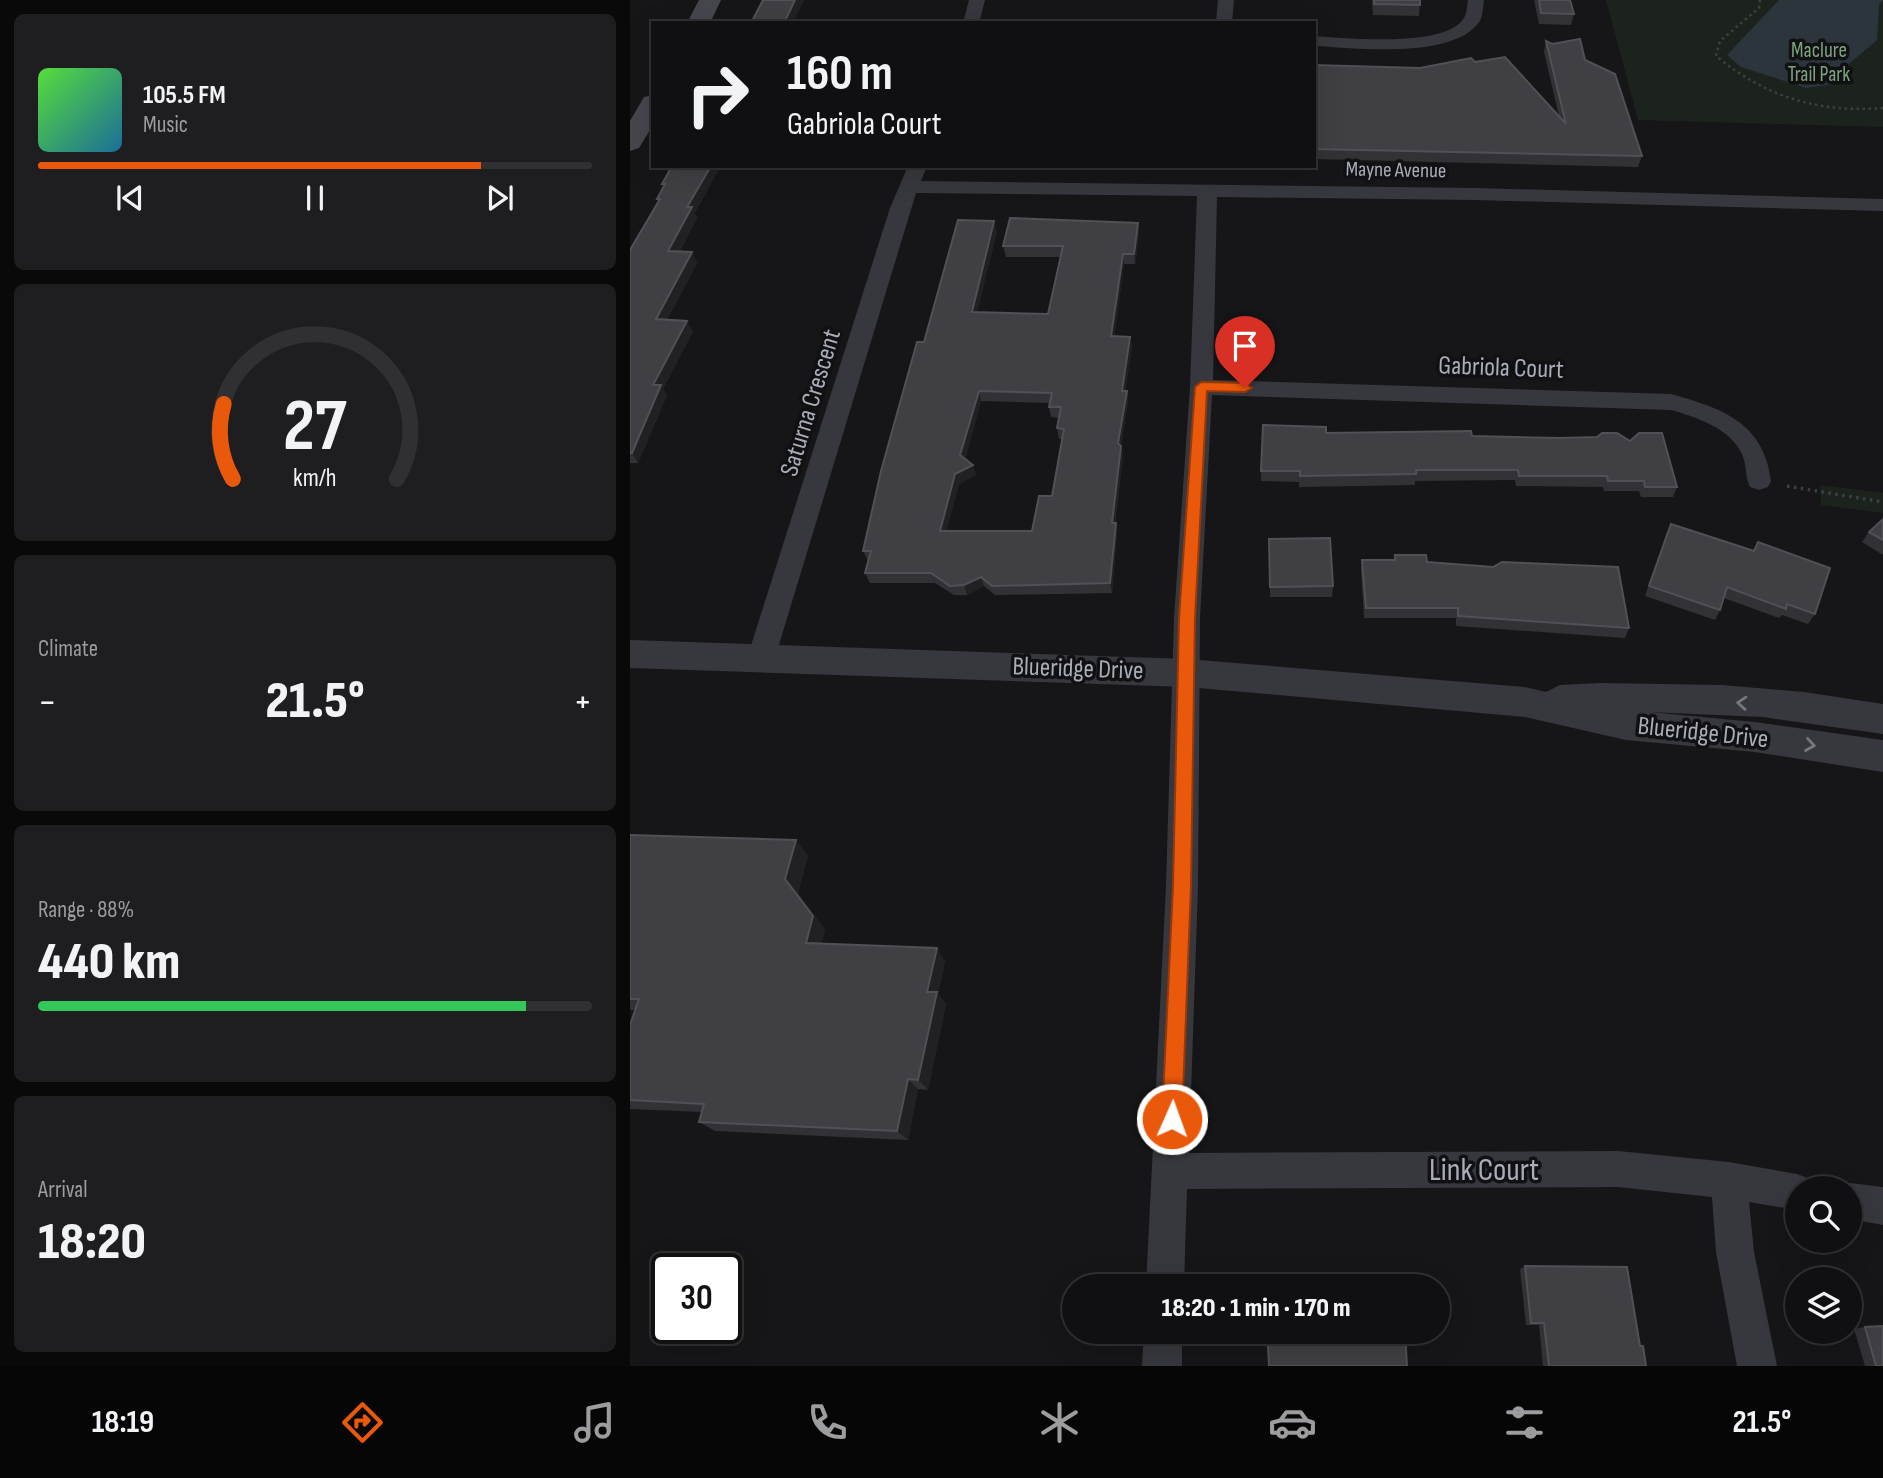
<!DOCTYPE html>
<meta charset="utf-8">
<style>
body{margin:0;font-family:"Sofia Sans Condensed",sans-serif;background:#1e1e20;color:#f1f3f6;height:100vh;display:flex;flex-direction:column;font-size:26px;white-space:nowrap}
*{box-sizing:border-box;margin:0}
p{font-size:23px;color:#9c9d9f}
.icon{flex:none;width:38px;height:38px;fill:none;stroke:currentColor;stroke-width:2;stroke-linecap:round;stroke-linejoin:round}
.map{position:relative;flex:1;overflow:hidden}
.sheet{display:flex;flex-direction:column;gap:14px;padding:14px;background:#09090a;width:630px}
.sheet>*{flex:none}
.banner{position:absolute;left:21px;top:21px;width:665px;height:147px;border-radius:0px;box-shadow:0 7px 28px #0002,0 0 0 2px #303032;background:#101012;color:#f1f3f6;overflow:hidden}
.tools{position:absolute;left:1155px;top:1176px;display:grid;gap:14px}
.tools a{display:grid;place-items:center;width:77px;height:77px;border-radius:50%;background:#101012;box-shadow:0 7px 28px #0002,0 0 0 2px #303032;font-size:35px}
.speed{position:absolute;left:21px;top:1253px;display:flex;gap:14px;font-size:35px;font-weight:700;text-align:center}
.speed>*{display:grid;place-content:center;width:91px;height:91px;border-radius:50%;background:#101012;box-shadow:0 7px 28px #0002,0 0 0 2px #303032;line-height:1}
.speed .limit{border:4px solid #111;border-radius:10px;background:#fff;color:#111}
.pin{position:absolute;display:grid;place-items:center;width:60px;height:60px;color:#fff;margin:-72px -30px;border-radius:50% 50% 50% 0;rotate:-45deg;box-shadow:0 0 7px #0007}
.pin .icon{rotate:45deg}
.me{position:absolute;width:77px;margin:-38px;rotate:2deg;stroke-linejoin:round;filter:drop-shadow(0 0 5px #0008)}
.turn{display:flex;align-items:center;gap:24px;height:147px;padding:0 21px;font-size:32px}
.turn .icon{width:91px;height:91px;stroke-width:2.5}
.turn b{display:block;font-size:49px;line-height:60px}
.big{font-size:52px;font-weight:800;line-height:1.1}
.sheet .card{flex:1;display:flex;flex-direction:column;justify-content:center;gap:10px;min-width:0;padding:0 24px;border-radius:10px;background:#1e1e20}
.sheet .dial{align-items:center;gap:0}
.dial svg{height:182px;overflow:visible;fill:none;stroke:#303032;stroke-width:7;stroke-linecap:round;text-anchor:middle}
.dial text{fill:#f1f3f6;stroke:none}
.song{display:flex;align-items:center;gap:21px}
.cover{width:84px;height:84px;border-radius:10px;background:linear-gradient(135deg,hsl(110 70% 55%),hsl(200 70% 35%))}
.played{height:7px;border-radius:4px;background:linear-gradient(90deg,#ea580c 80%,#303032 80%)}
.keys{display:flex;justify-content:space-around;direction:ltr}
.heat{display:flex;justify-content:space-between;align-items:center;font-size:38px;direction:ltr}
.charge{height:10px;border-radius:5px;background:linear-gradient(90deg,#34c759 88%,#303032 0)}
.trip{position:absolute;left:432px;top:1274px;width:388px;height:70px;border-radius:35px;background:#101012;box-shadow:0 7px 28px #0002,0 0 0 2px #303032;font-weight:800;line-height:70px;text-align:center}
.tab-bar{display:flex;height:112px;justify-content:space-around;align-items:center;background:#060607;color:#9c9d9f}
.tab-bar .icon{width:49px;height:49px}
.tab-bar .current{color:#ea580c}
.tab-bar b{font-size:32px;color:#f1f3f6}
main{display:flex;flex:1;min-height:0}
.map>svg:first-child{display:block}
</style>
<main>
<section class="sheet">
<div class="card">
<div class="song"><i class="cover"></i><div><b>105.5 FM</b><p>Music</p></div></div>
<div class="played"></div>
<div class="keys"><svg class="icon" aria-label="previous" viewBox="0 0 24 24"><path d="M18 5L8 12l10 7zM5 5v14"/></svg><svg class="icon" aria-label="pause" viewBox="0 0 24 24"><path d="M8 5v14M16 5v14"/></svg><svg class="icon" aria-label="next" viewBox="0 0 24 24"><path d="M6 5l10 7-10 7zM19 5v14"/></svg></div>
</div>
<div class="card dial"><svg viewBox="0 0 100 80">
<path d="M14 69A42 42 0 1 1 86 69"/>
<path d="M14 69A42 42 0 0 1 10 36" stroke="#ea580c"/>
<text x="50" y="56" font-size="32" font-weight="700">27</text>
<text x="50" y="72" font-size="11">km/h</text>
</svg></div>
<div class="card"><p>Climate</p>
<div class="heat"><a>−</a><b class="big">21.5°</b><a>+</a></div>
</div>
<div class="card"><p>Range · 88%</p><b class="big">440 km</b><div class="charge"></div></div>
<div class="card"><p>Arrival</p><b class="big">18:20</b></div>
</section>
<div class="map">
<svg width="1253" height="1366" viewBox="0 0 1253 1366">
<rect width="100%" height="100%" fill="#161618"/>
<path fill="#1c231d" d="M976,0H1253V127L1008,120Z
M1190,485L1253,493V513L1191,505Z"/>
<path fill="#2c353c" d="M1149,0H1253L1249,5L1247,40L1214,68L1205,84L1176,88L1111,67L1097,55Z"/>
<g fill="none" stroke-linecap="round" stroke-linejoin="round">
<path stroke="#3d3f44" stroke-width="2.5" stroke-dasharray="2.5 3.5" stroke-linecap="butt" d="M1130,0L1129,8L1090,41L1086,56C1136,97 1188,113 1253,108"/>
<path stroke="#3d3f44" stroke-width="3.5" stroke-dasharray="2.5 4.5" stroke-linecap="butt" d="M1157,486L1253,502"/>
<path fill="#37383d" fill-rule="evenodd" d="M339,0H355L349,23H333Z
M588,0H604L602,23H586Z
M838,0H854C853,6 853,15 850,21C824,60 725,48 684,46V36C715,38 820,49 835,16C837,12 837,5 838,0Z
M278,166H297L291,181L845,188L1253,199V211L845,200L587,197L583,380L1041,394C1091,408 1134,422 1141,481L1138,487L1129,490L1120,487C1115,477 1117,465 1112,454C1100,428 1066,417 1041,410L582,395L570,618L568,886L559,1153L988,1151L1099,1162L1167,1174L1180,1179L1184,1188H1167V1210L1119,1202L1124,1252L1147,1366H1107L1086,1252L1082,1197L988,1187L557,1189L554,1286H516L536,886L544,618L560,387L567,196L286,193L145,658L141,666L131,669L121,666L117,658L260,208Z
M1220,1183L1253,1187V1225L1220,1219V1188H1207Z
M514,1332H552V1366H512Z"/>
<path fill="#37383d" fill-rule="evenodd" d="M0,640L557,659L895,687L916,692L930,685L970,683L1092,685L1174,692L1253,704V734L1133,717L1019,712L1125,722L1253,740V772L1125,752L996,740L895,717L557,687L0,668Z"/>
<path fill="#45474d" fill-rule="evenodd" d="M69,0H91L80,23H57Z
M23,95V125L9,148L0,151V121L14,97Z"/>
</g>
<path fill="#323236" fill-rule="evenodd" d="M742,0H790L789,16L743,15Z
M904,0H940L944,14L941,25L909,24Z
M916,41L955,60L1012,156L1008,167L684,159V65L790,68L845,62L929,116L914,52Z
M42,166L67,218L50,251L62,252L67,263L37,320L63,331L33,389L37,395L8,463H0V250L28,202L27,199L34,187L32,184Z
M367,231L347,312L418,314L430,257H376L373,246L509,233L505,264H494L484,336L500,337L502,347L495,391H497L498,401L491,445L493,456L485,523H486L487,533L482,593L365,595L354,586L337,595H324L305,583H240L235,573L238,561L233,551L294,342ZM351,401L420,403L419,407L421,417L429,418L427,428L429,439H432L422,496L402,531H316L329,484L346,475L335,459Z
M696,433L930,438L967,437L1047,487L1043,497H1011L1009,491H974L973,487L886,486L885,480L785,481V485L669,487V482L631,481V471Z
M1253,519V555L1232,542L1239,532Z
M1041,524L1123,550L1128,542L1185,614L1178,624L1152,615L1149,618L1094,598L1090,610L1085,620L1015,596L1036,535Z
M639,539L703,586L702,597H640Z
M765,555L797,562L999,628L995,638L826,626V618H734L731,570L732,560H764Z
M0,835L178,855L168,893L195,930L191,944L315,961L308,994L316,1004L298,1090L288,1089L278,1140L85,1131L69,1122L72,1112L0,1109V1025L5,1010H0Z
M895,1266L1010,1346L1016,1366H913L909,1325H896L890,1269Z
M1235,1327L1253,1366H1235L1224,1329Z"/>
<path fill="#212124" d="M165,0H174L163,23H154Z
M81,166H91L65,213L67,218L44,262L38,251L57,207Z
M364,221L367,231L345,322L342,312Z
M508,223L509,233L505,264L504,254Z
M62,252L67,263L32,330L26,319Z
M493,254L494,264L483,347L481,336Z
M57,321L63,331L33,389L37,395L8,463L2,453L23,385Z
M500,337L502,347L493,401L492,391Z
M349,391L351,401L333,466L330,455Z
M497,391L498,401L489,454L488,443Z
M491,446L493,456L483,533L482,523Z
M343,465L346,475L329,484L314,541L310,531L325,474Z
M486,523L487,533L482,593L480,583Z
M351,577L354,586L337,595L334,585Z
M166,840L178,855L168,893L195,930L188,957L176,943L155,879Z
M307,948L315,961L308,994L316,1004L298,1090L288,1080L297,992Z
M278,1079L288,1089L278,1140L267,1131Z"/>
<path fill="#3f3f44" stroke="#4f5156" stroke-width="2" fill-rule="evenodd" d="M133,0H165L154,23H121Z
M744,0H790V5L744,4Z
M909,0H940L944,14L911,13Z
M950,39L955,60L985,74L1012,156L684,149V65L790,68L841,58L845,62L875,57L936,124L916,41L922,44Z
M42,166H81L57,207H62L38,251L62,252L26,319L57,321L23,385H31L2,453H0V250L30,199H27L35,184H32Z
M380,218L508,223L504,254H493L481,336L500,337L492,391H497L488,443L491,446L482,523H486L480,583L362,586L351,577L334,585L320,586L301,573H235L241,551H233L251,471L287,342H294L328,220L364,221L342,312L418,314L433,246H373ZM349,391L422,393L419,407H431L427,428L434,429L422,496H409L402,531H310L325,474L343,465L330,455Z
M633,425L696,427V433L841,431L842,436L930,438L967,437L972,433H987L1000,441L1009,433H1032L1047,487H1015L1014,481H978L977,476H889L888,470H786V474L670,476V471H631Z
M1253,519V540L1239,532Z
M1041,524L1124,551L1128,542L1200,568L1185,614L1157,604L1156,609L1097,587L1090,610L1019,586Z
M700,538L703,586L640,587L639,539Z
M765,555H796L797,562L863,567L872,562L988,567L999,628L828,616V608H736L732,560H765Z
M0,835L166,840L155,879L183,916L176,943L307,948L297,992H307L288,1080L278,1079L267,1131L69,1122L74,1104L0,1100V1025L9,999H0Z
M895,1266L997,1267L1010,1346H1013L1016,1366H919L914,1323H901Z
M1253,1326V1366H1246L1235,1327Z
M651,1332H775L777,1366H639L638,1346Z"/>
<defs><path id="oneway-chevron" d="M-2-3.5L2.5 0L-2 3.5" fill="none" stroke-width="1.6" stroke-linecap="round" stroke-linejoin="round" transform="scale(1.75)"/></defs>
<g stroke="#757881">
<use href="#oneway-chevron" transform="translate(1112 703) rotate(-176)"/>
<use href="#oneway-chevron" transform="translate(1180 745) rotate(9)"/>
</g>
<path fill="#ea580c" stroke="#983908" stroke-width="2" d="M571,382L615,383L622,388L615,392L577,391L565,618L561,886L552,1119L549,1127L542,1130L534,1127L532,1119L543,886L549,618L565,387Z"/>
<g text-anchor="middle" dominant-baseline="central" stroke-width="7" stroke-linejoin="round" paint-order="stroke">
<g font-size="21" fill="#7fa381" stroke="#111113">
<text x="1189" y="50">Maclure<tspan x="1189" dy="24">Trail Park</tspan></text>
</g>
<g font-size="21" fill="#a8adb8" stroke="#111113">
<text transform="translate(766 170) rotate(1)">Mayne Avenue</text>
</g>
<g font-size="26" fill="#a8adb8" stroke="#111113">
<text transform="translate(871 368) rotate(2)">Gabriola Court</text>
<text transform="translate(181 403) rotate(-73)">Saturna Crescent</text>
<text transform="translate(448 669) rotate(2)">Blueridge Drive</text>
<text transform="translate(1073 733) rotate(6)">Blueridge Drive</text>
</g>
<g font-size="32" fill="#a8adb8" stroke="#111113">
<text x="854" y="1170">Link Court</text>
</g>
</g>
</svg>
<div class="tools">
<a><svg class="icon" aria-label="search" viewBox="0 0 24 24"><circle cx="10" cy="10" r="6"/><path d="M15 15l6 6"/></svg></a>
<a><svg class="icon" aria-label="layers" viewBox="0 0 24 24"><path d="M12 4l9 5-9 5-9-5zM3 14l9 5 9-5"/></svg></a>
</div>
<div class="speed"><div class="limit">30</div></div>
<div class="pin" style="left:615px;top:388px;background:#d93025"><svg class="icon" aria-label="arrive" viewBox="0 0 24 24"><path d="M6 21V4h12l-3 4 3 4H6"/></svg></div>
<svg class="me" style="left:542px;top:1119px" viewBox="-20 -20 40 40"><circle r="17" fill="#ea580c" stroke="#fff" stroke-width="3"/><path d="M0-11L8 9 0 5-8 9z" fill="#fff"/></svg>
<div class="trip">18:20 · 1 min · 170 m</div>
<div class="banner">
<div class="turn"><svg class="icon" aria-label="right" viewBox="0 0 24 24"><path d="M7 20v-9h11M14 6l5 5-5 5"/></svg><div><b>160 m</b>Gabriola Court</div></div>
</div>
</div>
</main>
<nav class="tab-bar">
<b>18:19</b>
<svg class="icon current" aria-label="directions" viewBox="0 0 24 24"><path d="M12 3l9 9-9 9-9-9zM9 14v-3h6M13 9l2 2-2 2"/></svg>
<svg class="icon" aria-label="music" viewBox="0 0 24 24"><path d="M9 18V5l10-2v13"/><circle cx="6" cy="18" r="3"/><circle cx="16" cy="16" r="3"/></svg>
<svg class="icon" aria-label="phone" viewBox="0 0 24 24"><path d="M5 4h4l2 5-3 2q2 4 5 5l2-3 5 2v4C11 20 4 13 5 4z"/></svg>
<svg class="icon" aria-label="climate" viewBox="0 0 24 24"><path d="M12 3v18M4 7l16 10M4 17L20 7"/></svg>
<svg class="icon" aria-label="car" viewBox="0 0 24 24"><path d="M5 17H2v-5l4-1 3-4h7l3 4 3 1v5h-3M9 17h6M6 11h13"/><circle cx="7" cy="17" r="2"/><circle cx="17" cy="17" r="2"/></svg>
<svg class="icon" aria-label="filters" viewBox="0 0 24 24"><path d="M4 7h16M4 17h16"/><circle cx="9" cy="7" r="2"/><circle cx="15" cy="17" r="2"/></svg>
<b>21.5°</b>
</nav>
